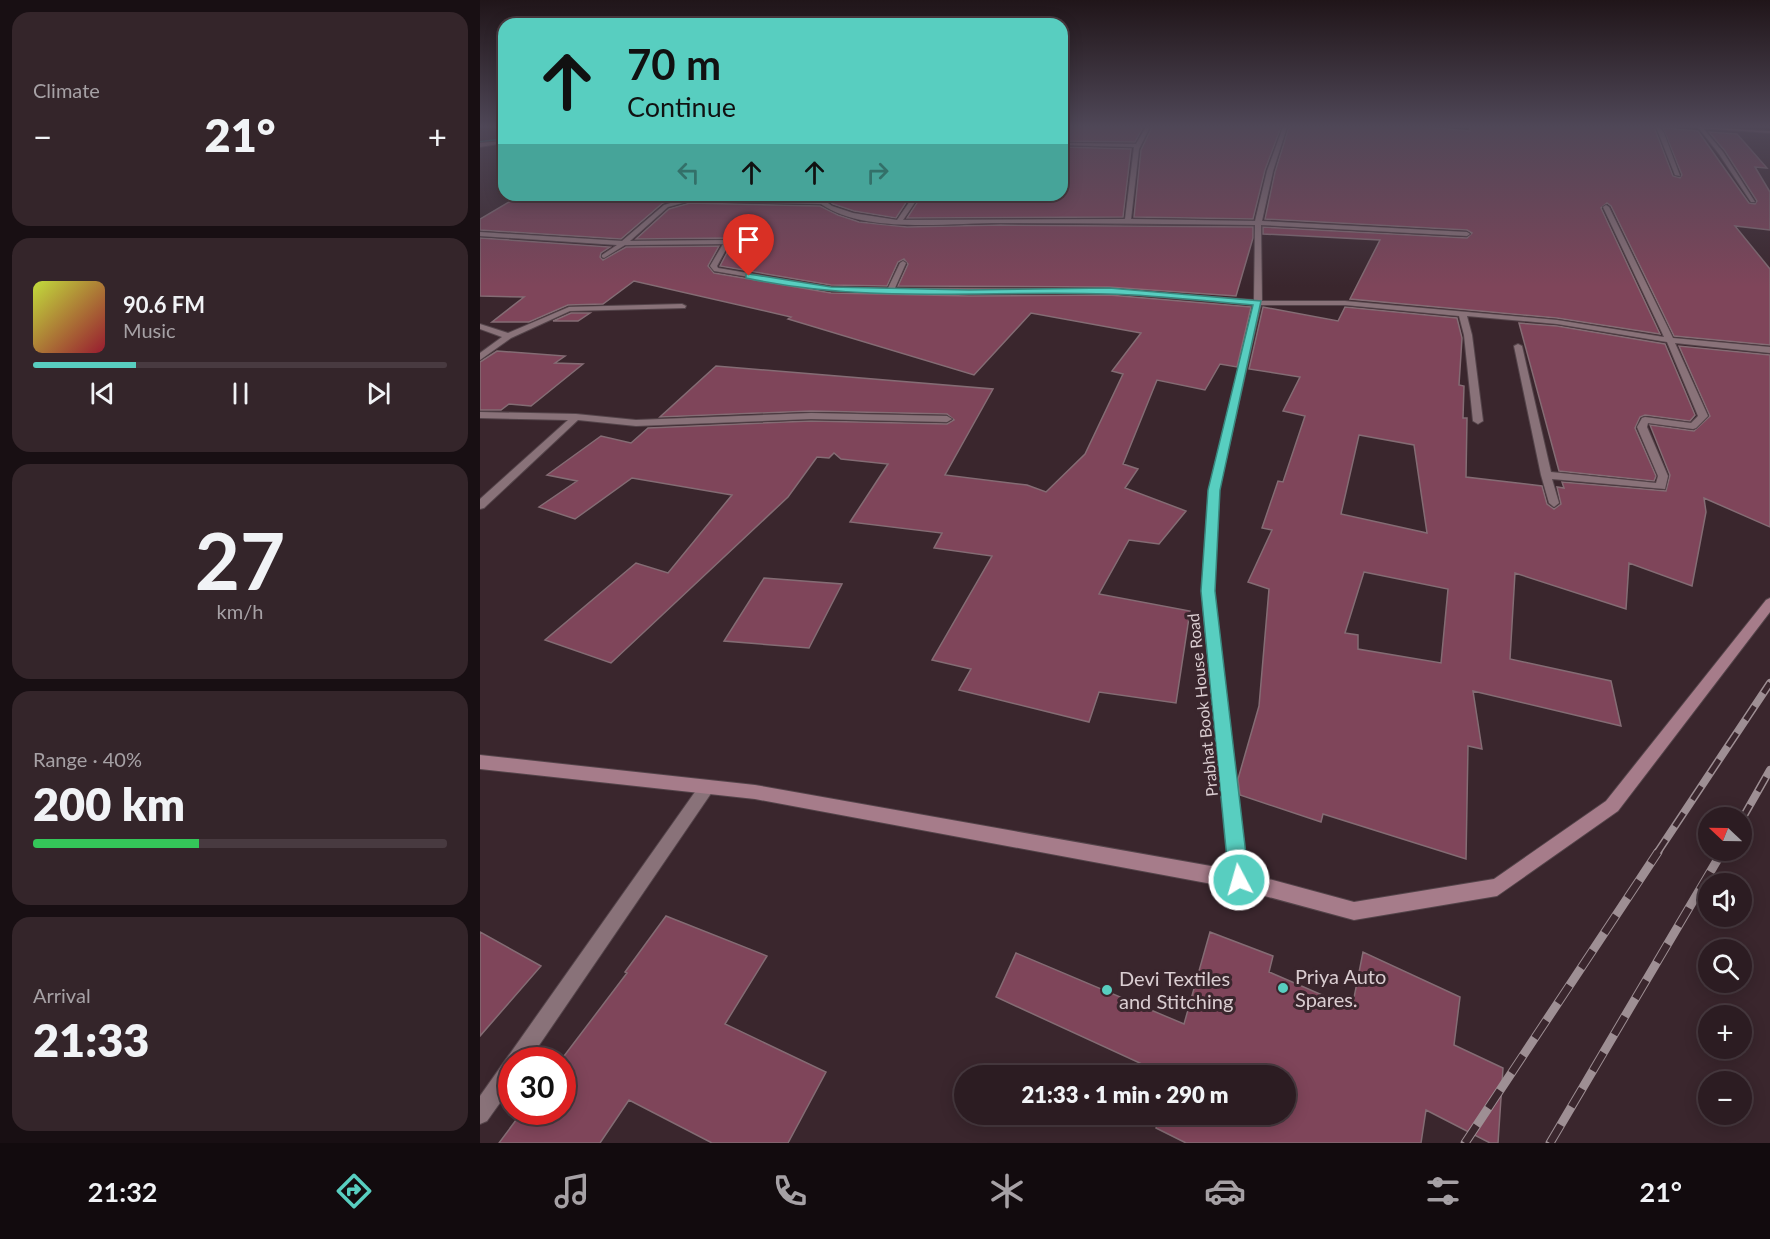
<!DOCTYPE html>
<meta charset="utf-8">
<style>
body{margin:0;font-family:Lato,sans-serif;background:#34252a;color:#f1f3f6;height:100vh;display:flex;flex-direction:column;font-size:22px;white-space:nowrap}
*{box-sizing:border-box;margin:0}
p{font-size:20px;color:#a6a1a5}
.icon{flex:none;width:33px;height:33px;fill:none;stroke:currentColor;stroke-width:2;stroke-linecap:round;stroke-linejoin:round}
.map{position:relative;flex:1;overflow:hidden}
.drawer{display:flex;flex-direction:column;gap:12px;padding:12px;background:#180f13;width:480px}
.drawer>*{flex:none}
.banner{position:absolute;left:18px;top:18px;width:570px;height:183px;border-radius:18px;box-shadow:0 3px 15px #0003,0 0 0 2px #483a40;background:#58cec0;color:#111;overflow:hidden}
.needle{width:39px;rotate:292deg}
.buttons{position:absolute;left:1218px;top:807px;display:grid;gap:12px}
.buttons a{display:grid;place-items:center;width:54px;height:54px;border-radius:50%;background:#2c1c22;box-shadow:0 3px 15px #0003,0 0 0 2px #483a40;font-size:30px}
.speed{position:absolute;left:18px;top:1047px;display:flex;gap:12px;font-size:30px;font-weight:700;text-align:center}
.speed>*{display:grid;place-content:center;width:78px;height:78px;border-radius:50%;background:#2c1c22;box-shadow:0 3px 15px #0003,0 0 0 2px #483a40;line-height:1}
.speed .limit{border:9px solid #d22;background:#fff;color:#111}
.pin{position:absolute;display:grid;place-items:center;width:51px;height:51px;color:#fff;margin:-62px -26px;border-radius:50% 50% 50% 0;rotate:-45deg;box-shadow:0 0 6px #0007}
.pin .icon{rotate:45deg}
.me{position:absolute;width:66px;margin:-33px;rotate:354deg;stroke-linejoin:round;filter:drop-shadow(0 0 4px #0008)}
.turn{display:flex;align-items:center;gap:21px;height:126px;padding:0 30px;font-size:27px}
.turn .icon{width:78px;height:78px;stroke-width:2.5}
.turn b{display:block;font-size:42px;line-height:51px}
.lanes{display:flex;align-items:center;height:57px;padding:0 30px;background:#0003;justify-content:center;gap:30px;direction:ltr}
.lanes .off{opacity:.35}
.big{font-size:45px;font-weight:800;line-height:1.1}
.drawer .tile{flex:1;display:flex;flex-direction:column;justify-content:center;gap:9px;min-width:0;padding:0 21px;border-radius:18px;background:#34252a}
.drawer .dial{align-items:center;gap:0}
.dial b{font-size:78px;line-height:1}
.song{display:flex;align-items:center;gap:18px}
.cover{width:72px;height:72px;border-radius:9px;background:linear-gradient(135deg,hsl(70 70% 55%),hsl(350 70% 35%))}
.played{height:6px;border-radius:3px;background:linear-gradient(90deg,#58cec0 25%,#483a40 25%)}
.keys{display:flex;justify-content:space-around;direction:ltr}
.heat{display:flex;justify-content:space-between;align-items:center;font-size:33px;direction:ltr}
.charge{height:9px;border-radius:4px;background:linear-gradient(90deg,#34c759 40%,#483a40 0)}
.trip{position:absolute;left:474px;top:1065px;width:342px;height:60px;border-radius:30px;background:#2c1c22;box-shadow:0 3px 15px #0003,0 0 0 2px #483a40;font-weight:800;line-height:60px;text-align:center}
.tabs{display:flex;height:96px;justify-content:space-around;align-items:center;background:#120b0e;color:#a6a1a5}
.tabs .icon{width:42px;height:42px}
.tabs .active{color:#58cec0}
.tabs b{font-size:27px;color:#f1f3f6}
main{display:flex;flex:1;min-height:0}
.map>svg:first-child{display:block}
</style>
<main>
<section class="drawer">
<div class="tile"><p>Climate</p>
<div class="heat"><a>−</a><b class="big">21°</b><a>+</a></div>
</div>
<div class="tile">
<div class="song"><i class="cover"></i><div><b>90.6 FM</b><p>Music</p></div></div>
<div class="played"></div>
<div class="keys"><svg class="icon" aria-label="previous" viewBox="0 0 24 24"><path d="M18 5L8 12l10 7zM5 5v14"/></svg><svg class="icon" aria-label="pause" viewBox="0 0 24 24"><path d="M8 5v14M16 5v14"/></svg><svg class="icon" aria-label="next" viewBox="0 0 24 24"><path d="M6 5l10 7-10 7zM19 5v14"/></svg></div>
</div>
<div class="tile dial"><b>27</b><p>km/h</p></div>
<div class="tile"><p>Range · 40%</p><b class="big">200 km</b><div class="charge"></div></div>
<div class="tile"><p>Arrival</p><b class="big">21:33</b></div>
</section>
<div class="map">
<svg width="1290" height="1143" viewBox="0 0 1290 1143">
<rect width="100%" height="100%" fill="#3a262d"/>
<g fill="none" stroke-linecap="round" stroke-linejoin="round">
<path fill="#1d7b71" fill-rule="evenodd" d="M24,138V140L0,143V141Z"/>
</g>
<path fill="#7f455a" stroke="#846c74" stroke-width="1.5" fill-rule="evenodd" d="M582,127H663L655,142L582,141Z
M672,127H801L785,170L773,219L654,217L661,150Z
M809,127H944L990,131V127H1174L1193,176L1200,178L1202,175L1183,128L1218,131L1269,203L1275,204L1277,201L1245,151L1229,132L1257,134L1287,168L1275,167L1290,192V230L1255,226L1290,269V345L1194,336L1131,206L1127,203L1121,208L1180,334L1077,318L870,299L900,240L783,234V227L987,238L992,233L987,230L785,219L795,172Z
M582,147L651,149L643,217L427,218L442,195H582Z
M41,195H209L183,203L141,239L0,230V219Z
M341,195H431L416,218L374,211L353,204Z
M210,203L340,206L358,215L379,222L427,227L520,225L773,227V238L756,296L629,287L418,286L428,264L424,259L418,262L407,286L351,285L240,266L252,243L247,238L156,239L189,209Z
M0,238L130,247L121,253L120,257L123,260L146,247L239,246L228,266L234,273L351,293L489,296L629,295L771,307L757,367L740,364L725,390L677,380L643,464L658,469L645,488L706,511L679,544L649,540L619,594L710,611L696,703L619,692L609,722L479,690L491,669L452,660L512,556L454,548L462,533L370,522L408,464L361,459L354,453L349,458L337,457L308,497L131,663L65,640L156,563L188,573L252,495L152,478L95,519L59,507L97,481L67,475L121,436L151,443L168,428L331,421L467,424L474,420L467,414L331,411L180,417L236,366L513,389L465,475L547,485L566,492L605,454L643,374L632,371L661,333L551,313L494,375L308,319L311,317L154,281L123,304L88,305L49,322H12L44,297L0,296Z
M783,307L858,321L865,307L977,318L982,338L979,385L984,386L983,418H987L986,477L1062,486L1067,504L1074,509L1081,504L1077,487L1084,488L1082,482L1186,491L1190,475L1170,425L1214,431L1230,416L1199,346L1290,355V527L1224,498L1226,512L1212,586L1149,563L1146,609L1035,573L1030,659L1131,681L1141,726L993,691L1002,749L988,746L986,859L843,814L841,822L760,795L758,779L779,706L789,589L768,582L792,530L782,528L798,481L803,482L825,416L803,411L820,377L769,369ZM879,435L934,445L947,533L861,514ZM884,572L968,589L961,663L878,649V635L865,633Z
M91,313H110L98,321H73Z
M1039,323L1077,326L1185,344L1215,415L1210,421L1165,415L1160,417L1155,428L1176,476L1174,481L1079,471Z
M17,351L85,356L75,363L103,364L51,406L29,404L21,410H0V362Z
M284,578L362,584L329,648L244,641Z
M186,916L287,956L245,1024L346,1072L308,1143H232L149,1100L120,1143H19L42,1112H82L81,1060L147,973L145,972Z
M0,932L61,966L0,1036Z
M730,932L793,956L789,972L872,1008L883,952L980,997L974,1045L1023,1068L1018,1143H1010L946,1110L941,1143H706L676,1128L680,1114H806V1076H688L516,997L536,953L704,1024Z"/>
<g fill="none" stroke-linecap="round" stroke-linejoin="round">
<defs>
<path id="street" d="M666,127H670L659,149L651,219L775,221L787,171L803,127H807L793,171L782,221L987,232L990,234L987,236L781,225L782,301H865L1077,320L1184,337L1123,207L1126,205L1129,207L1193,338L1290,347V353L1195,343L1228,416L1216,428L1213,429L1168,423L1167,427L1188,476L1185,489L1072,479L1079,503L1074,507L1069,503L1061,475L1034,346L1038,344L1042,346L1071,472L1176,483L1178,476L1157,427L1162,418L1165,417L1211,423L1218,416L1187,342L1077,324L987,316L992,335L1003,421L998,424L993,421L984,335L979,316L865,305H781L739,490L734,591L768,880L765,886L759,889L753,886L750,880L722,591L729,490L774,305L629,293L489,294L351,291L234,271L230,266L243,244L145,245L124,258L122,257V255L137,245L0,236V232L142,241L184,205L210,197L336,200L330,195H337L352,206L373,213L417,220L434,195H440L423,220L645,219L654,147L582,145V143L656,144ZM210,201L341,204C383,234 469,223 520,223C605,223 690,224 775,225L774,300L629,289L415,288L426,263L423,261L420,263L408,288L351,287L238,268L237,266L250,242L247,240L150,241L188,207Z
M1176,127H1180L1184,133L1200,176L1195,175Z
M1218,127H1222L1243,152L1275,202H1271L1239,154Z
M24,141V143L0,147V143Z
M202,304L206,306L205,308L90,311L31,338L0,360V353L22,337L0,329V324L28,333L89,307Z
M0,412L96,414L156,420L331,413L467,416L472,419L467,422L331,419L156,426L98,420L4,508L0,509V499L88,420L0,418Z
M227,780L232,782L235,787L232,792L49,1060H32V1086L7,1121L0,1124V1096L222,782Z"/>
<path id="secondary" d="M1216,127L1290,131V133L1218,128Z
M1290,598V612L1138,811L1017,896L874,920L759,889L275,799L0,769V755L275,785L759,871L874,902L1014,879L1126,801L1286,600Z"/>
</defs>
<use href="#street" stroke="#54444a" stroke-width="2"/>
<use href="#secondary" stroke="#54444a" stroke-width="2"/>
<use href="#street" fill="#897279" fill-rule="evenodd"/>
<use href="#secondary" fill="#a67c8a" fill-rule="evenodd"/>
<defs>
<path id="rail-far1" d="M1262,819L1290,770
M1177,853L1290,683
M1241,853L1243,850"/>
<path id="rail" d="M985,1143L1178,852
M1070,1143L1242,852"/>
</defs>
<use href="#rail-far1" stroke="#9e8f94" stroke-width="8"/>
<use href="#rail" stroke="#9e8f94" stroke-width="9"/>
<use href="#rail-far1" stroke="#3a262d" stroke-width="5" stroke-dasharray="16" stroke-linecap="butt"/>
<use href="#rail" stroke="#3a262d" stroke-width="7" stroke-dasharray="21" stroke-linecap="butt"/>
</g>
<linearGradient id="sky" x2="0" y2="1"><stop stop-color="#201519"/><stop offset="0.44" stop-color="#4f4757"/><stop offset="1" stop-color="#4f4757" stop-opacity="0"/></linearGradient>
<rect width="1290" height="287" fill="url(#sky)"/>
<path fill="#58cec0" stroke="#39867d" stroke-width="1.5" d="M269,274L351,287L489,290L629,288L781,301L740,490L735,591L769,880L766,887L759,890L752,887L749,880L721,591L728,490L773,305C725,301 676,295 628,294C507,290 385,304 266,278V274Z"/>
<g fill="#58cec0" stroke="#3a262d" stroke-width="2">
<circle cx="803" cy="988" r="6"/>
<circle cx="627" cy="990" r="6"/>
</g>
<g text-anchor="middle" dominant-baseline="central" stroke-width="6" stroke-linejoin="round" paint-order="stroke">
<g font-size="16" fill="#dacdd1" stroke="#3a262d">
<text transform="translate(722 705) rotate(-96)">Prabhat Book House Road</text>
</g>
<g font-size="20" fill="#dacdd1" stroke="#3a262d" text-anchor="start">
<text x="815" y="976">Priya Auto<tspan x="815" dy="23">Spares.</tspan></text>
<text x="639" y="978">Devi Textiles<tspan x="639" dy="23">and Stitching</tspan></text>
</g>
</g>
</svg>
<div class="buttons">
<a><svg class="needle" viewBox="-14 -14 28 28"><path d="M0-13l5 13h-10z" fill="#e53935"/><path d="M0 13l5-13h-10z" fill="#a6a1a5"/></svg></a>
<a><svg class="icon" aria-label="sound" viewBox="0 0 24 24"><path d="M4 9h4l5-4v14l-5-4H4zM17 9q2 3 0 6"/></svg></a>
<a><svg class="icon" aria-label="search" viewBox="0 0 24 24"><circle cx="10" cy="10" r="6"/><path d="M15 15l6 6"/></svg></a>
<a>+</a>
<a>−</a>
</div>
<div class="speed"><div class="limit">30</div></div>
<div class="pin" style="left:269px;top:276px;background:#d93025"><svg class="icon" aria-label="arrive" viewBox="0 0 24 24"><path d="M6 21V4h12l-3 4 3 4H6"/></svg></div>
<svg class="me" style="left:759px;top:880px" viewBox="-20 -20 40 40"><circle r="17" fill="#58cec0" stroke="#fff" stroke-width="3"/><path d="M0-11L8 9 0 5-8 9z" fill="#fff"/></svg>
<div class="trip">21:33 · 1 min · 290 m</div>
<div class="banner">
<div class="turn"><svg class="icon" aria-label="ahead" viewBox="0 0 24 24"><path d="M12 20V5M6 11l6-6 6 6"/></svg><div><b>70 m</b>Continue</div></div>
<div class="lanes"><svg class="icon off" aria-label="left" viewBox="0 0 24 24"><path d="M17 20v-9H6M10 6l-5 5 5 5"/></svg><svg class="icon" aria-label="ahead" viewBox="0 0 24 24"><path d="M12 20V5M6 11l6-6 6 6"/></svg><svg class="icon" aria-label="ahead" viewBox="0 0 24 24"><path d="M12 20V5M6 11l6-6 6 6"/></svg><svg class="icon off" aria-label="right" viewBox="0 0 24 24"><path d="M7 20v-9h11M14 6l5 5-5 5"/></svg></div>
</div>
</div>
</main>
<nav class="tabs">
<b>21:32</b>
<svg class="icon active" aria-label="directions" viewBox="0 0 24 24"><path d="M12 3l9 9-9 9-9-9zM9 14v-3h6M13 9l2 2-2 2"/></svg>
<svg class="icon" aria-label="music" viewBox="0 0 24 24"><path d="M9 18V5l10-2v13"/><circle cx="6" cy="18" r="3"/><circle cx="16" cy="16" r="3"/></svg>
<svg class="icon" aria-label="phone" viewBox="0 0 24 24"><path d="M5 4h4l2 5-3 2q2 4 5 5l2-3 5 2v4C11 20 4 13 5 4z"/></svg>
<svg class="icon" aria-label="climate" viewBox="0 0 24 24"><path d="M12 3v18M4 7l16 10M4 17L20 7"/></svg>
<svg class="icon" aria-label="car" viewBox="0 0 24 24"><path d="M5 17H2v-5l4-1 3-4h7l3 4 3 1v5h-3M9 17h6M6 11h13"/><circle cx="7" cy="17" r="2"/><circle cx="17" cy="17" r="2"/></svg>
<svg class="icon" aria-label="filters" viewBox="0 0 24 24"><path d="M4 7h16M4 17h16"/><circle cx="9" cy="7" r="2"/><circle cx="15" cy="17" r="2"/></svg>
<b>21°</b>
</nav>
